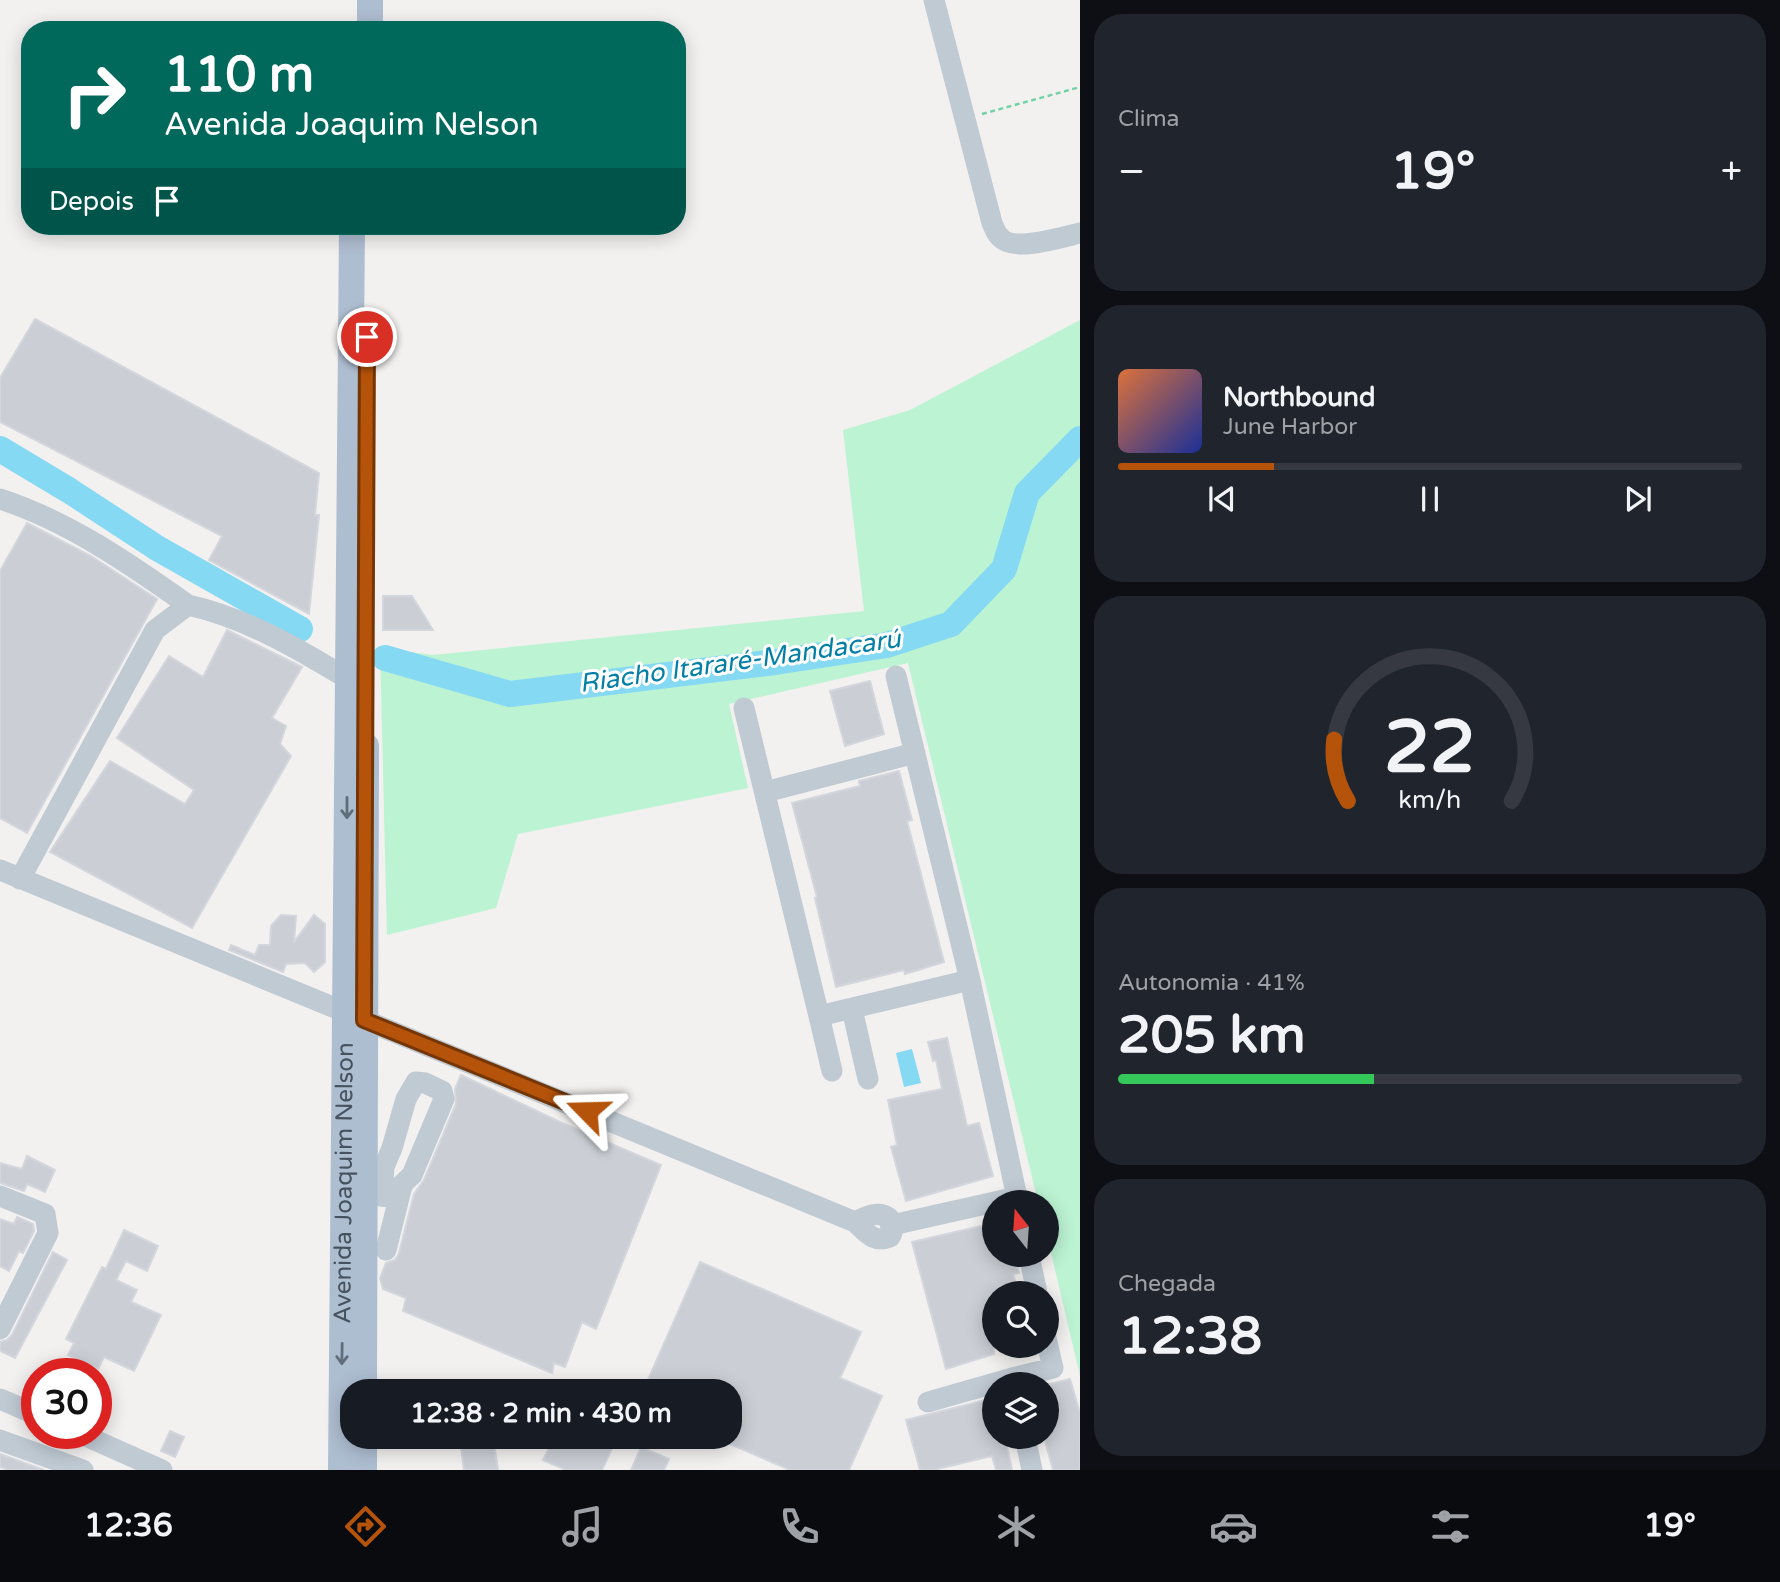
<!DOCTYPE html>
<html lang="pt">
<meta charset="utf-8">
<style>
body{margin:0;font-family:"Varela Round",sans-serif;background:#20242c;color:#f1f3f6;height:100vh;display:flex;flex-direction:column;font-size:26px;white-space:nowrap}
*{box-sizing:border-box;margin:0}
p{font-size:23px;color:#9ea1a6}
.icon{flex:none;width:38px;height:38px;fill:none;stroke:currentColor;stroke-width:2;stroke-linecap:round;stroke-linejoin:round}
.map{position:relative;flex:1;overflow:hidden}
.details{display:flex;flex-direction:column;gap:14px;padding:14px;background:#0d0f14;width:700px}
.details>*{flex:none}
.banner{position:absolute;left:21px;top:21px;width:665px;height:214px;border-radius:28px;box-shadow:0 4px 18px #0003;background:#00695c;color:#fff;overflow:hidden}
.needle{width:46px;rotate:343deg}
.buttons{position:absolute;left:982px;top:1190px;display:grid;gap:14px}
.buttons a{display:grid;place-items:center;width:77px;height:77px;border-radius:50%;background:#171b24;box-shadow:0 4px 18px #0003;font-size:35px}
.speed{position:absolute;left:21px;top:1358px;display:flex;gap:14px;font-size:35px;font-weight:700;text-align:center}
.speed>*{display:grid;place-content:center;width:91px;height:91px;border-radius:50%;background:#171b24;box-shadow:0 4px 18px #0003;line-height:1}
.speed .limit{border:10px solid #d22;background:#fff;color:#111}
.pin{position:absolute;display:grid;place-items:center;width:60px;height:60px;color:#fff;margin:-30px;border:4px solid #fff;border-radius:50%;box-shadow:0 2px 7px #0007}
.me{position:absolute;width:77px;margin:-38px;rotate:292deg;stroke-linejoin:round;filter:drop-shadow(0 0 5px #0008)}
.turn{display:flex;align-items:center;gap:24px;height:147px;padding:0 28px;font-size:32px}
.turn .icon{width:91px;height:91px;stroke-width:2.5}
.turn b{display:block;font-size:49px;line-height:60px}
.then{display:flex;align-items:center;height:66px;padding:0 28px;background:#0003;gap:14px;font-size:26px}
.big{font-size:52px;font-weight:800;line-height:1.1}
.details .widget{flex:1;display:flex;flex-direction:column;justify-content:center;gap:10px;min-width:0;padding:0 24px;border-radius:28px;background:#20242c}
.details .dial{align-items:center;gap:0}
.dial svg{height:182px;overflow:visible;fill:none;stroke:#363941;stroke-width:7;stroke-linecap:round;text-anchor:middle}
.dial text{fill:#f1f3f6;stroke:none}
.song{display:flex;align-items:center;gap:21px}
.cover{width:84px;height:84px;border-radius:10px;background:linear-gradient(135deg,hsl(20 70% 55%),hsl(230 70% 35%))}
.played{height:7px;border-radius:4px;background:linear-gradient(90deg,#b45309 25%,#363941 25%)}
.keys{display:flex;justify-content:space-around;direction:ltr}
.heat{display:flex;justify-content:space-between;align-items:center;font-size:38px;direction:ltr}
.charge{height:10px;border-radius:5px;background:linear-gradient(90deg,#34c759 41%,#363941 0)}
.trip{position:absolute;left:340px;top:1379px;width:402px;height:70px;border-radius:28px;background:#171b24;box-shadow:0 4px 18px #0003;font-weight:800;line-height:70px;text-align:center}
.menu{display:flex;height:112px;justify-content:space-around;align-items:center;background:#090b0e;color:#9ea1a6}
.menu .icon{width:49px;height:49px}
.menu .on{color:#b45309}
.menu b{font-size:32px;color:#f1f3f6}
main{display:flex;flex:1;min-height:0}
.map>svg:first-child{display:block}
</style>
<main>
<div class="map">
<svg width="1080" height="1470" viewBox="0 0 1080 1470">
<rect width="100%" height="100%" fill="#f3f0f0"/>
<path fill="#bcf3d3" d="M1080,320V1376L1047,1236L1046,1202H1038L908,663L729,704L748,788L518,834L496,908L387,935L380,648L433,655L864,611L843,430L910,410Z"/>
<path fill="#86d9f3" d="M912,1049L921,1083L904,1087L896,1053Z"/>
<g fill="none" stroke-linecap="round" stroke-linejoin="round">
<path stroke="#86d9f3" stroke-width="26" d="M0,449L70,491L157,548L300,629
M385,658L510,694L775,662L887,645L951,624L1004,569L1027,493L1080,439"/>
</g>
<path fill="#cbcfd5" stroke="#d3d6dc" stroke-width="2" d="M35,319L319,473L315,515H319L309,614L209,560L222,536L0,422V378Z
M27,523L91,556L157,599L27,833L0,818V571Z
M383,596H412L433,630H383Z
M227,630L302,667L272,718L286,726L280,744L291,756L192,928L50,852L110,761L185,804L194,790L117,738L169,656L203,677Z
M870,681L884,734L845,746L830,691Z
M899,771L912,820L907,821L944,962L905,974L904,970L836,987L815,898L817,897L792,803L860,786L859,781Z
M281,915L296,916L294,942L314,915L325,924V962L314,972L305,963L286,964L283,972L229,950L231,945L255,955L259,945H270L271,926Z
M947,1038L967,1126L979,1123L993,1176L906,1201L891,1147L897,1145L888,1100L942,1089L936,1060L933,1061L928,1042Z
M461,1075L562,1123L661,1165L596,1329L582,1322L565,1367L554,1363L552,1373L403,1311L406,1298L383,1289L380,1278L386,1263L395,1260L399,1253L414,1194L424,1180L456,1104L455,1089Z
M27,1156L55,1170L45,1192L27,1184L24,1191L0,1183V1163L22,1169Z
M17,1217L33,1224L34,1231L23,1253L19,1251L9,1271L0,1266V1219L14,1224Z
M994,1223V1255H1014L1019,1273L1013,1274L1019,1293H994V1354L946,1369L912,1242Z
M124,1230L158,1246L147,1271L126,1261L116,1280L137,1290L131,1302L161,1315L134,1371L104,1357L98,1369L68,1355L74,1343L66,1339L102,1267L106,1269Z
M53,1252L67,1260L15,1358L0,1351V1342L7,1340L12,1335Z
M700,1262L861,1332L840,1378L882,1396L849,1470H790L730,1444V1391H643Z
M1070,1379L1080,1413V1470H1053L1044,1437H1046V1385Z
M994,1398V1437H1005L1012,1470H996L992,1456L933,1470H920L906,1420Z
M170,1431L184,1437L175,1457L161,1451Z
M483,1437H493L498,1470H464L460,1440Z
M528,1437H597L614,1444L602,1470H566L543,1460L550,1446Z
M641,1447L669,1459L664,1470H631Z
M0,1454L44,1470H8L0,1467Z"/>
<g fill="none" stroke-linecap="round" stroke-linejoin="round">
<path stroke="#71d3a6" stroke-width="2.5" stroke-dasharray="5 3.5" stroke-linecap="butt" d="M982,114L1080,87"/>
<path stroke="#c0cad3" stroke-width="21" d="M934,0L992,223C994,227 996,234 1000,237C1013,253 1062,237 1080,233
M0,499C68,521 130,564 188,605
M896,676L970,980
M744,708L819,1016L970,980L1018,1202
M765,792L915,753
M0,870L855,1222C866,1232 874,1244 890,1237L892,1233L889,1218C877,1210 866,1217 855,1222
M20,879L155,630L188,605C246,618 297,648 348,679
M852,1009L868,1079
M819,1016L832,1071
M364,1194L389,1197L412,1175L444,1099L442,1091L425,1083L416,1082L406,1099L392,1148L384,1167L382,1196
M0,1196L45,1214L48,1233L0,1329
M892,1225L1017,1197
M386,1250L402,1186
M1029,1255L1037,1293
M1013,1384L1012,1378L1053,1368L1046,1338
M0,1399L37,1415
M928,1402L1012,1378
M79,1433L162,1470
M1025,1437L1032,1470
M0,1440L83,1470"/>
<g stroke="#aebed1" stroke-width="26">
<path d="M370,30V0"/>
<path d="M364,1391L366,746"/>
<path d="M364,1437V1470"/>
<path id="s1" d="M341,1470L352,226"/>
</g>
</g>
<defs><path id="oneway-shaft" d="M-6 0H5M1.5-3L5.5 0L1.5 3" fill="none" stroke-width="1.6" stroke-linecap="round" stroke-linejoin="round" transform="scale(1.75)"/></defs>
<g stroke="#606e7c">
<use href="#oneway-shaft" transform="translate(347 808) rotate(90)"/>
<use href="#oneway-shaft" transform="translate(342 1354) rotate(91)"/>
</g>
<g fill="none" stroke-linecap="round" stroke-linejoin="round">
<defs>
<path id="route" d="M367,337L364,1020L587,1111"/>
</defs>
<use href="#route" stroke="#753606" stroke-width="18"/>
<use href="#route" stroke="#b45309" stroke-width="12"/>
</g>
<g text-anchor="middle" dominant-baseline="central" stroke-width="6" stroke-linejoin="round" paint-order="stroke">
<g font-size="24" fill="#46535f" stroke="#fff">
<text stroke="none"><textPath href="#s1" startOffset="287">Avenida Joaquim Nelson</textPath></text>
</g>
<g font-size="26" font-style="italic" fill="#047fa6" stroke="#fff">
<text transform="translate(740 661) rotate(-8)">Riacho Itararé-Mandacarú</text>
</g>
</g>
</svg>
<div class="buttons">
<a><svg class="needle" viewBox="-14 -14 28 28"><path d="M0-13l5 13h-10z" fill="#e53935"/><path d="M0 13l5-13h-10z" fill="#9ea1a6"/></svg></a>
<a><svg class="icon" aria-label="search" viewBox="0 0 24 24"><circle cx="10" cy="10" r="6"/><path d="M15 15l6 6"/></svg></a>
<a><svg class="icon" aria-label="layers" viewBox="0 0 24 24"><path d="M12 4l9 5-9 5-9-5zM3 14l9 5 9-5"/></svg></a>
</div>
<div class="speed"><div class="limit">30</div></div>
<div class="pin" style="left:367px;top:337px;background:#d93025"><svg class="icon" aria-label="arrive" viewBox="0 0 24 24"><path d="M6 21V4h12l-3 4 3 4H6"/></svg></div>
<svg class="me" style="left:587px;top:1111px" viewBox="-20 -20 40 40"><path d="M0-17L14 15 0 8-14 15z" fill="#b45309" stroke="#fff" stroke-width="4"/></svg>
<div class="trip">12:38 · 2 min · 430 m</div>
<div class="banner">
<div class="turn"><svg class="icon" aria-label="right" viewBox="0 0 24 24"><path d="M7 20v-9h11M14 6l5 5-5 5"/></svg><div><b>110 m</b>Avenida Joaquim Nelson</div></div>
<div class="then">Depois<svg class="icon" aria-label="arrive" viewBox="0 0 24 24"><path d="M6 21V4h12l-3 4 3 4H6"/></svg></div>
</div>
</div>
<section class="details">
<div class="widget"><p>Clima</p>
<div class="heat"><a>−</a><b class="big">19°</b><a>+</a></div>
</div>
<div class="widget">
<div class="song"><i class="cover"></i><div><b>Northbound</b><p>June Harbor</p></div></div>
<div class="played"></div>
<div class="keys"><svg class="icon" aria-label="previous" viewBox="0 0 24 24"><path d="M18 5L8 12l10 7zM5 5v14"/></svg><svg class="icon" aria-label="pause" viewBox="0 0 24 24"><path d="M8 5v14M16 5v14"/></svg><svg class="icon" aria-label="next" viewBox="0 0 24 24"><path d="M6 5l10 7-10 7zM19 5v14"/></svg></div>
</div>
<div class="widget dial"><svg viewBox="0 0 100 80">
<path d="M14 69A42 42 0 1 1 86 69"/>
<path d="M14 69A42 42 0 0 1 8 42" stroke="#b45309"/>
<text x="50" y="56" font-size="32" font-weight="700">22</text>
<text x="50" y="72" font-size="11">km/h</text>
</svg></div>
<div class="widget"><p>Autonomia · 41%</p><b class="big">205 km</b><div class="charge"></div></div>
<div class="widget"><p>Chegada</p><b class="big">12:38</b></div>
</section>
</main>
<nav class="menu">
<b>12:36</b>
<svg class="icon on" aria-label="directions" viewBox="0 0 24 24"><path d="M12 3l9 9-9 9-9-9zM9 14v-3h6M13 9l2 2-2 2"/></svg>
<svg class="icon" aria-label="music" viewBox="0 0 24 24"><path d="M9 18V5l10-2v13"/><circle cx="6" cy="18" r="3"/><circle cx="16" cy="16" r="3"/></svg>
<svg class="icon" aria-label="phone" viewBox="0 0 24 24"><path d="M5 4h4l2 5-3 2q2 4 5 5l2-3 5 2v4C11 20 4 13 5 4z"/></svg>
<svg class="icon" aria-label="climate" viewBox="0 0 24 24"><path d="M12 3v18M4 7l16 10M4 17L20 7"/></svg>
<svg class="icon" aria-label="car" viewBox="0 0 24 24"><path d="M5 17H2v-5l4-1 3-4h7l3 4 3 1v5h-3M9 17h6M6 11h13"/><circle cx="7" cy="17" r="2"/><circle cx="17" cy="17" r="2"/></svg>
<svg class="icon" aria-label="filters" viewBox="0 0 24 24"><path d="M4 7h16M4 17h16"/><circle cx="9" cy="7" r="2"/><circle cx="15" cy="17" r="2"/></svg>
<b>19°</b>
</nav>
